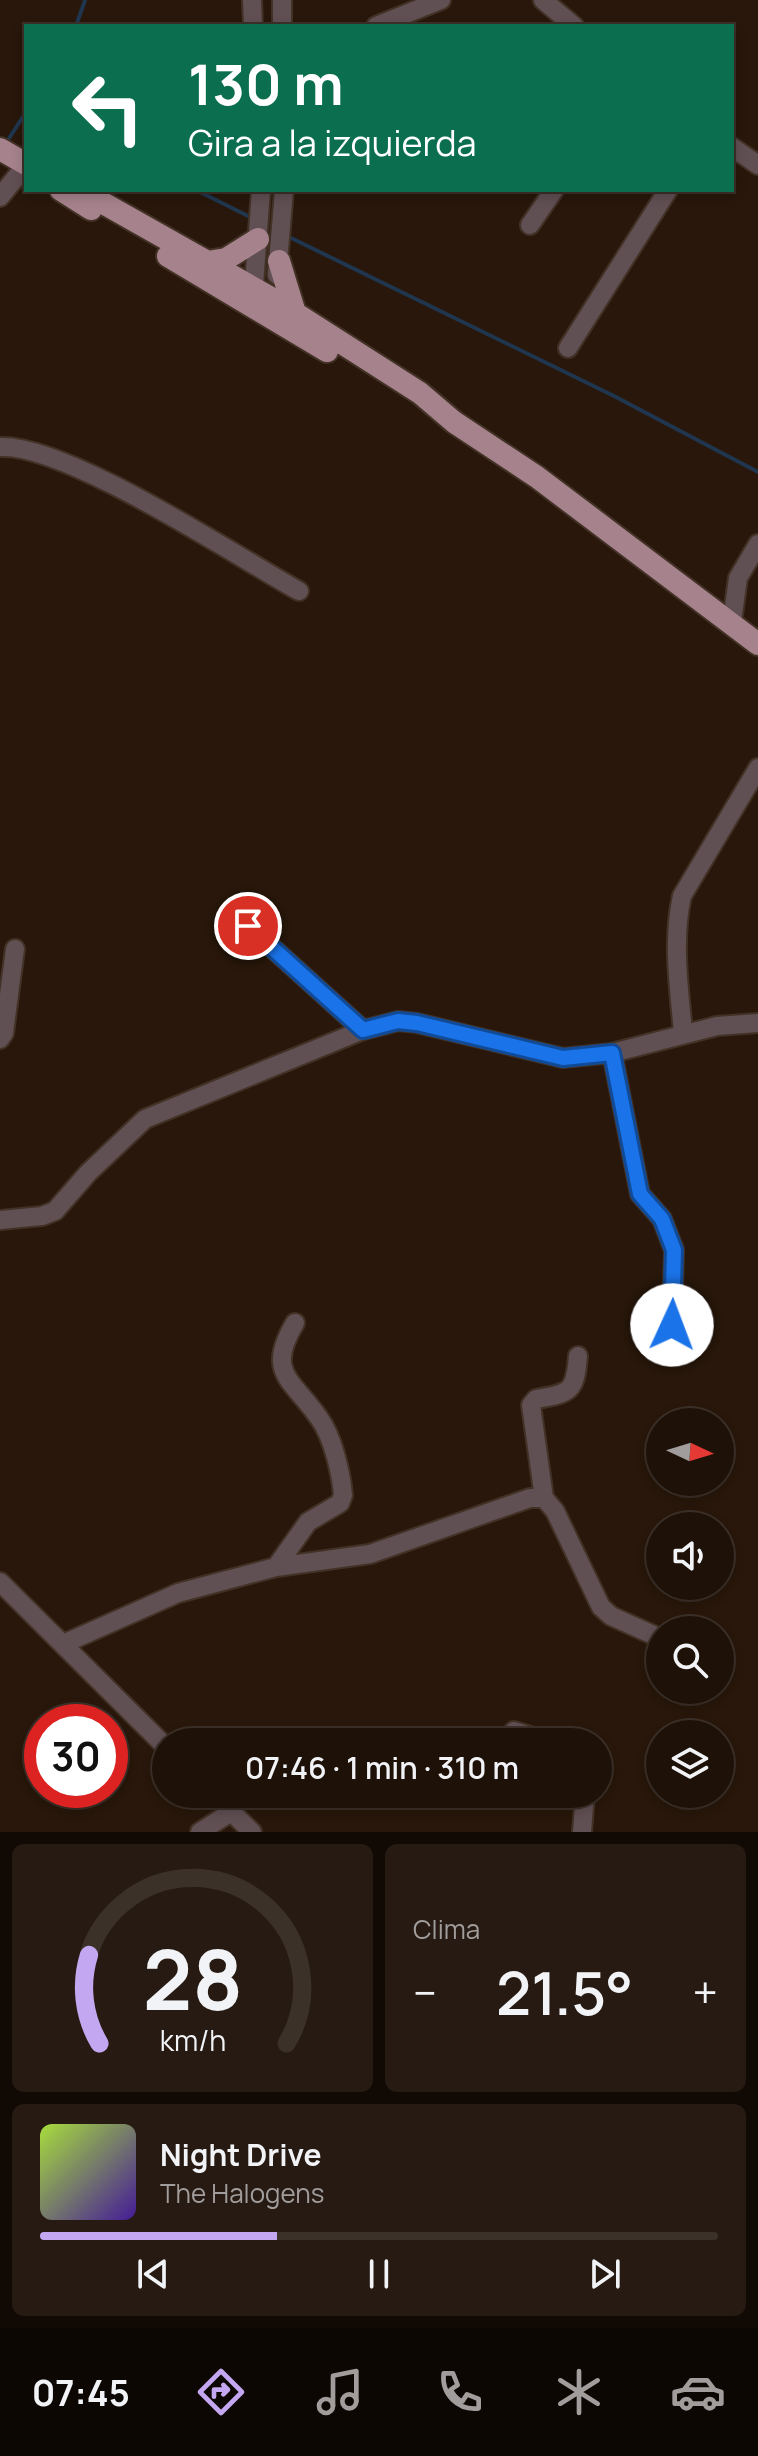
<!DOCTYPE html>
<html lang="es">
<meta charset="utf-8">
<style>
body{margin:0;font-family:Manrope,sans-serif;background:#261a12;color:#f1f3f6;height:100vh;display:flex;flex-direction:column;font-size:30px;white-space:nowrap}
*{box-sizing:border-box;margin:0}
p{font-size:26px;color:#a19d9c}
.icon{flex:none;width:44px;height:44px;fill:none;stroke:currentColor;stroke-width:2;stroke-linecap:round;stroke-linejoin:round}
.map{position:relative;height:1832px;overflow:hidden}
.sheet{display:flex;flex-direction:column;gap:12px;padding:12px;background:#100904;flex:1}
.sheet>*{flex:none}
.guide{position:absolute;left:24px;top:24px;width:710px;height:168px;border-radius:0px;box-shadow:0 4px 12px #0003,0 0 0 2px #3c3129;background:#0b6e4f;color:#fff;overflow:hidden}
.needle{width:52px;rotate:94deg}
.tools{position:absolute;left:646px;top:1408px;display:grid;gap:16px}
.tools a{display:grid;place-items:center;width:88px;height:88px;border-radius:50%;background:#1e1108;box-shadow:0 4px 12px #0003,0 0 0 2px #3c3129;font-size:40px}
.speed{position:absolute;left:24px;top:1704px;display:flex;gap:16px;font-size:40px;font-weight:700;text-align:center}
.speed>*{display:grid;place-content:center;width:104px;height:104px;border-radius:50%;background:#1e1108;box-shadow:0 4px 12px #0003,0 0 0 2px #3c3129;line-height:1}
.speed .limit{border:12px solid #d22;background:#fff;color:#111}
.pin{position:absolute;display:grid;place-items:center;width:68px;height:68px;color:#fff;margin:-34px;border:4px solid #fff;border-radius:50%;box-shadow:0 2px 8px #0007}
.me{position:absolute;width:88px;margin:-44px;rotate:2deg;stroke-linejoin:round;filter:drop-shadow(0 0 6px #0008)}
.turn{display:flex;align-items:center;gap:28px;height:168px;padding:0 32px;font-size:36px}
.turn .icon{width:104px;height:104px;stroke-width:2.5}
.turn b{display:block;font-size:56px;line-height:68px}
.big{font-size:60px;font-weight:600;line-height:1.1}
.sheet .tile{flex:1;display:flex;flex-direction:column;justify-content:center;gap:12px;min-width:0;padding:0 28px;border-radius:12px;background:#261a12}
.sheet .dial{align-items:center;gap:0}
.dial svg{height:208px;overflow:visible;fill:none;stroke:#3c3129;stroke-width:7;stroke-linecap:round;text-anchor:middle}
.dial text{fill:#f1f3f6;stroke:none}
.song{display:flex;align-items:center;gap:24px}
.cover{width:96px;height:96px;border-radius:12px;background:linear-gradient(135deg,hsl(80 70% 55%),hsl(260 70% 35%))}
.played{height:8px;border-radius:4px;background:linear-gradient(90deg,#c4a7f1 35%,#3c3129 35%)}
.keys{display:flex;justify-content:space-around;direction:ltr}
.heat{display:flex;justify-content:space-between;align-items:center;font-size:44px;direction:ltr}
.sheet .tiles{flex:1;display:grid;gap:12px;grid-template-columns:1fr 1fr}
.tile:last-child{grid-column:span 2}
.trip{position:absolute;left:152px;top:1728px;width:460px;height:80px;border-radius:40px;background:#1e1108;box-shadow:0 4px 12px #0003,0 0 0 2px #3c3129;font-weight:600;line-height:80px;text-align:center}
.menu{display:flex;height:128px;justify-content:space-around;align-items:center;background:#0c0703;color:#a19d9c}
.menu .icon{width:56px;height:56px}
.menu .active{color:#c4a7f1}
.menu b{font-size:36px;color:#f1f3f6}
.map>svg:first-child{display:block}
</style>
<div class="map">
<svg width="758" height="1832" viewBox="0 0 758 1832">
<rect width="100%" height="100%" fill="#28170a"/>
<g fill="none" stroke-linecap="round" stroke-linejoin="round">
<path stroke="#20364f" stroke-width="4" d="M76,26L85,0
M6,143L26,112
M196,190L252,218
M285,235L614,396L758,472"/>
<defs>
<path id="minor" d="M252,0L253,26
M282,0V26
M543,0L574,26
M376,26L441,0
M732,147L758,165
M0,197L26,165
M530,225L554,190
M277,275L284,190
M253,299L261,190
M568,348L668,190
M0,447C67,444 234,555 299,591
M732,622L738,578L758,544
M248,926L363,1030
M683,1032C679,988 672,940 682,896L758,768
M0,1039L4,1033L15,949
M612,1053L640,1194L662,1219L674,1250L672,1325
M0,1220L42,1216L55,1211L88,1173L145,1119L363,1030L398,1021L417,1023L563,1058L612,1053L717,1026L758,1023
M544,1498L531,1405L536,1399C571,1393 575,1392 578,1356
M276,1567L308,1522L340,1503L343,1495C341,1473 333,1437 319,1418C292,1379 265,1373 295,1323
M0,1582L166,1747
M63,1644L178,1593L276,1567L370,1554L530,1498H544L555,1511L601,1607L611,1616L660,1638
M514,1731L550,1742
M213,1794L252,1832
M200,1832L231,1812
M582,1832L585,1794"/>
<path id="major" d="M0,149L26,164
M61,190L91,209
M80,190L273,299L420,393L454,422L537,477L758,644
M168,256L327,351
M279,261L295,313
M207,262L226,259L258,239"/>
</defs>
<use href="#minor" stroke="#423125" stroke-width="22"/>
<use href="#major" stroke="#423125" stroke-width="26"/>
<use href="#minor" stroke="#604f53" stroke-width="18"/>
<use href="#major" stroke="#a5828c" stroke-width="22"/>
</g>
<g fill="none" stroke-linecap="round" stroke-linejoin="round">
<defs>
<path id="route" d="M248,926L363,1030L398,1021L417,1023L563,1058L612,1053L640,1194L662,1219L674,1250L672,1325"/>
</defs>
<use href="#route" stroke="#114b97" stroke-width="20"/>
<use href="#route" stroke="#1a73e8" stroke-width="14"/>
</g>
</svg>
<div class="tools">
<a><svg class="needle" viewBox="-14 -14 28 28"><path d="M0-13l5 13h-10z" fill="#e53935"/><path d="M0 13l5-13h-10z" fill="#a19d9c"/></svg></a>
<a><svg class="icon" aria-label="sound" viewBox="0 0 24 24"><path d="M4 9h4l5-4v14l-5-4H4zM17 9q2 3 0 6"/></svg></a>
<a><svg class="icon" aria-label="search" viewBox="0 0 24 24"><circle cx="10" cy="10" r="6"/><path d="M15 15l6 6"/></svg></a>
<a><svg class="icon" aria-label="layers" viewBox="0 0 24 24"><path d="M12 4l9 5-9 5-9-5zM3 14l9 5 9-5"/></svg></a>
</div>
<div class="speed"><div class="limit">30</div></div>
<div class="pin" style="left:248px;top:926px;background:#d93025"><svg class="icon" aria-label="arrive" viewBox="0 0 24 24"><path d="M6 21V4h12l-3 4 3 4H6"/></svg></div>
<svg class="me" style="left:672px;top:1325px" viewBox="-20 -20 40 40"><circle r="19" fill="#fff"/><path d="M0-13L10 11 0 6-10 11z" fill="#1a73e8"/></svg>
<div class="trip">07:46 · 1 min · 310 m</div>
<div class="guide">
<div class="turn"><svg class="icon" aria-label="left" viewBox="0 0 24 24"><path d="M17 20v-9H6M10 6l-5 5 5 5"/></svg><div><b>130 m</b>Gira a la izquierda</div></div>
</div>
</div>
<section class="sheet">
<div class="tiles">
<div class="tile dial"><svg viewBox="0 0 100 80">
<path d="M14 69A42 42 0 1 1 86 69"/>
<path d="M14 69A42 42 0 0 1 10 35" stroke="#c4a7f1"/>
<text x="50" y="56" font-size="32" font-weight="700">28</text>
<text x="50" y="72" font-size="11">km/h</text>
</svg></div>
<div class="tile"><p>Clima</p>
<div class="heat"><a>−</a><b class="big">21.5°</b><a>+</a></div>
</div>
<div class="tile">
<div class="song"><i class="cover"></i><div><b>Night Drive</b><p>The Halogens</p></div></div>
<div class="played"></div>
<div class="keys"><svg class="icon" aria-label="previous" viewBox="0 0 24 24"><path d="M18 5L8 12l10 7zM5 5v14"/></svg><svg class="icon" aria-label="pause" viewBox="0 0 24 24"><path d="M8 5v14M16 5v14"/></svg><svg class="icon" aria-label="next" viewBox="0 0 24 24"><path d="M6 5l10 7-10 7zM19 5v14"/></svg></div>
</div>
</div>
</section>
<nav class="menu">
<b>07:45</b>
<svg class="icon active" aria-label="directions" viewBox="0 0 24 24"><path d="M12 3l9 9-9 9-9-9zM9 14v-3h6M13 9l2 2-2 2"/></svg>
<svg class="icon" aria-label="music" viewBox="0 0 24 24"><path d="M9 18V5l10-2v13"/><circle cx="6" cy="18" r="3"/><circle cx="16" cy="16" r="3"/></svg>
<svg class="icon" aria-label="phone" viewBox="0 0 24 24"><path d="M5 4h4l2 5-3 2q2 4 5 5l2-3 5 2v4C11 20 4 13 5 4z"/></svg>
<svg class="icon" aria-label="climate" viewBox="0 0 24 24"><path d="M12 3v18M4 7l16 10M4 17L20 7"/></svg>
<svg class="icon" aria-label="car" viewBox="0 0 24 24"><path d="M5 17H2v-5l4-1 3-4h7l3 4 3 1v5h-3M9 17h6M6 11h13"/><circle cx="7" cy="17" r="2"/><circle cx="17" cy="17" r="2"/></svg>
</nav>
